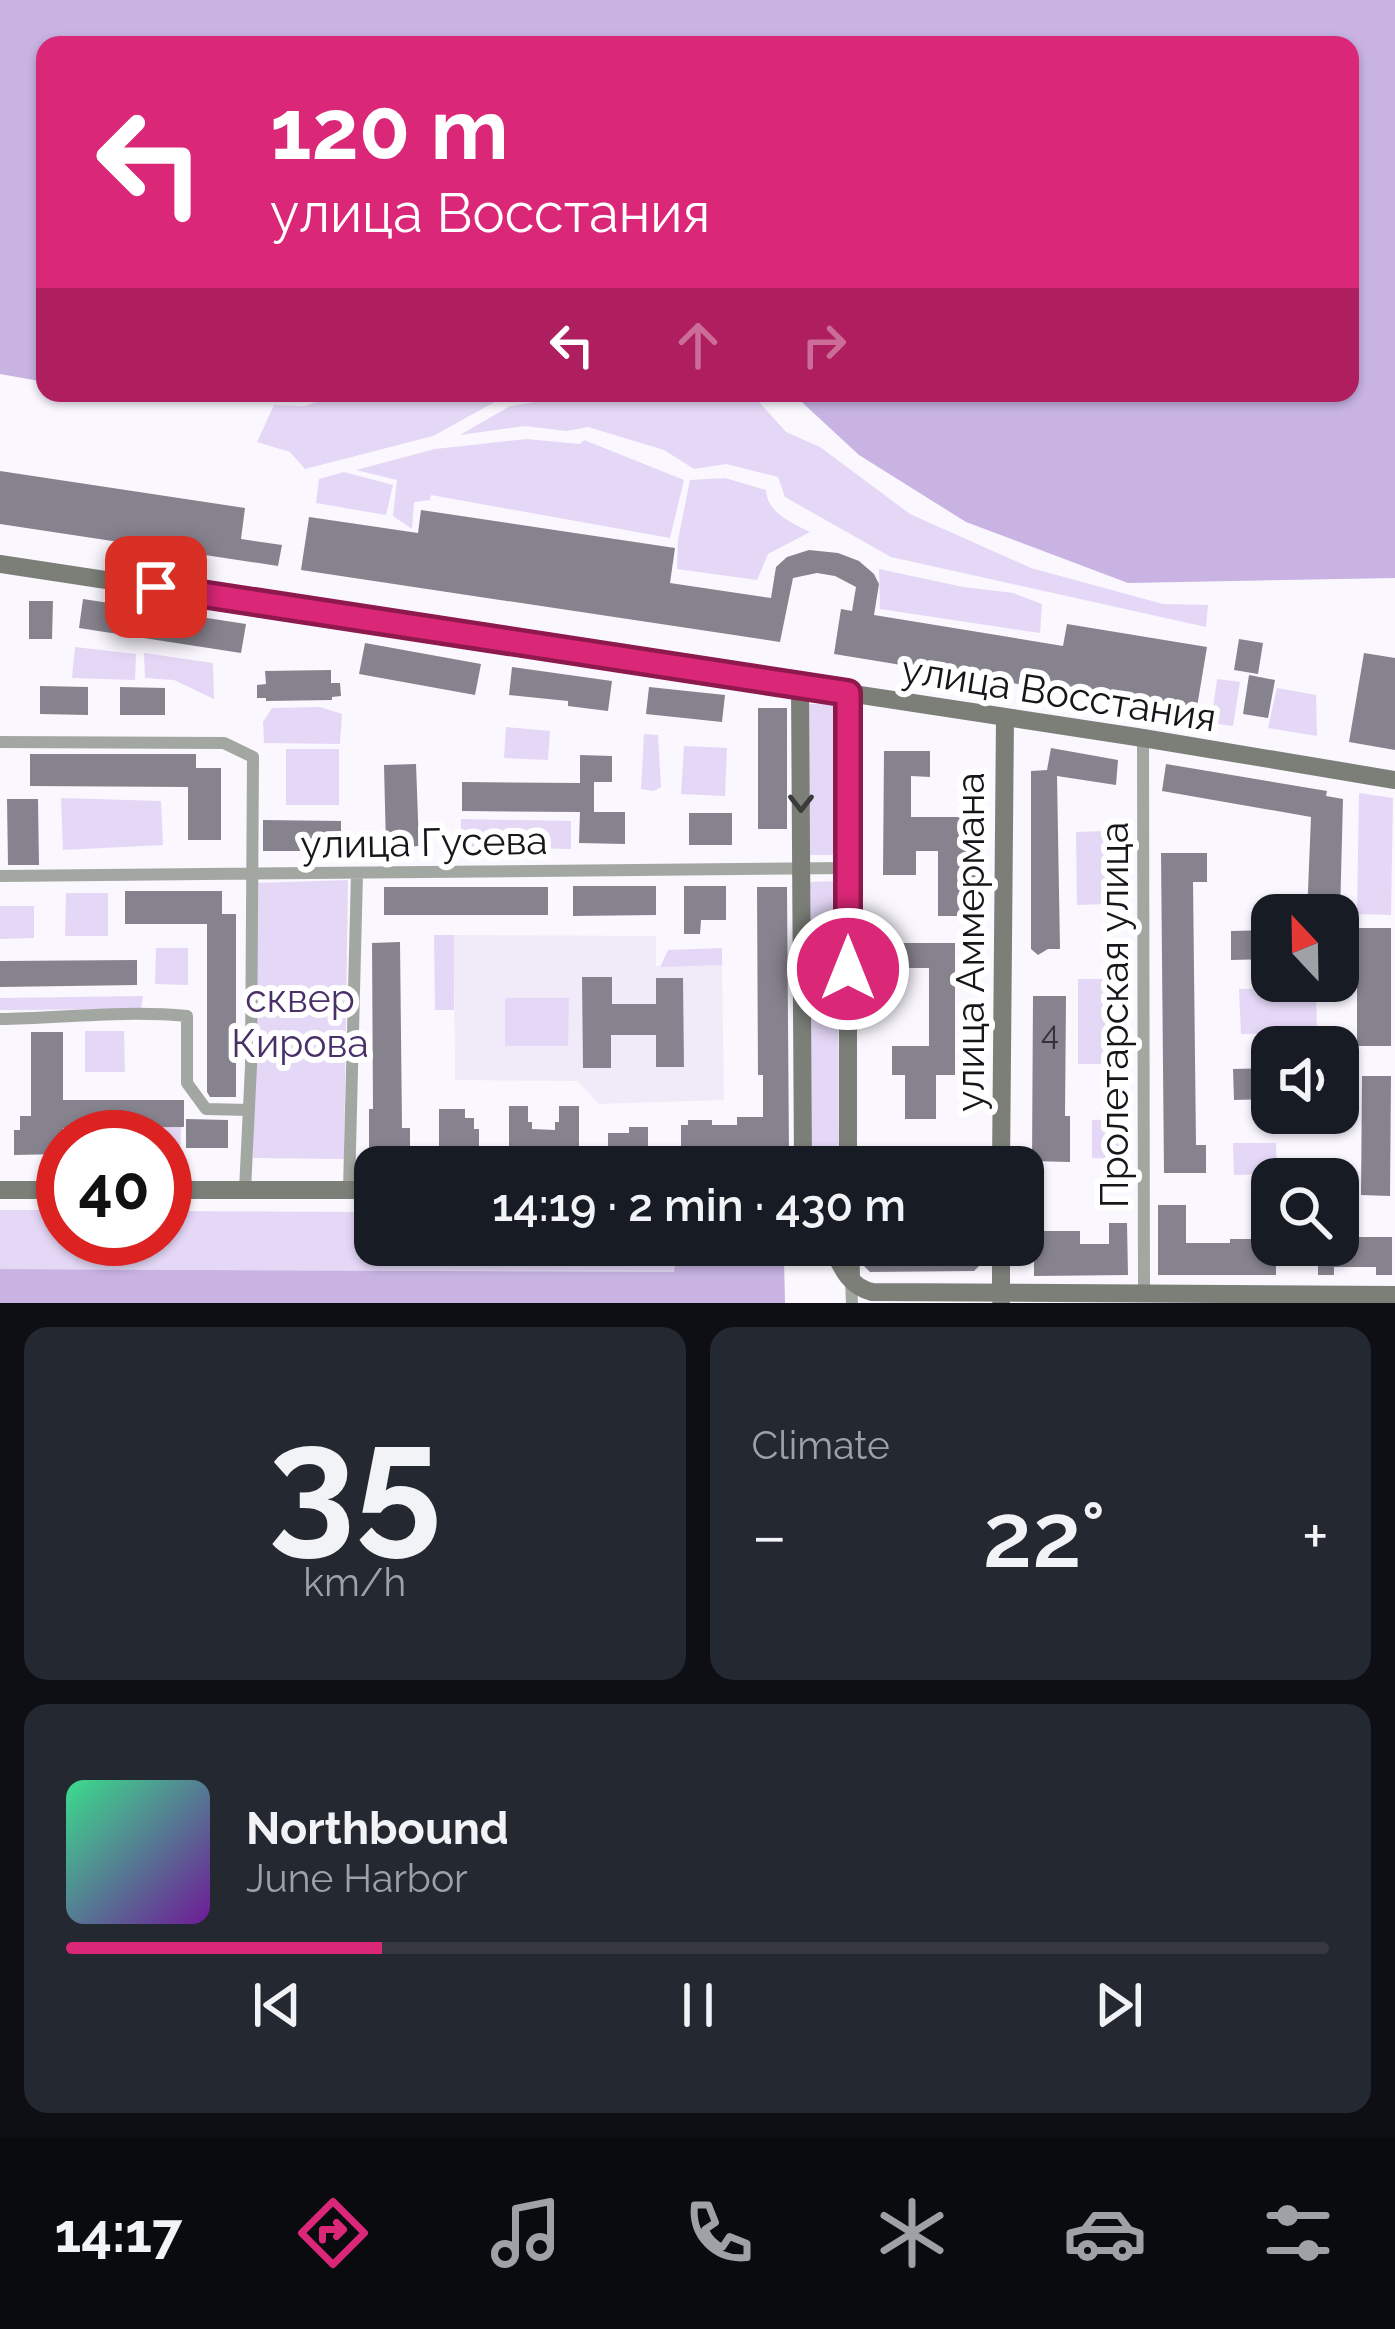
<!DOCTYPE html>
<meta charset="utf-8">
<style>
body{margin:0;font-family:Raleway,sans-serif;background:#242831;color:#f1f3f6;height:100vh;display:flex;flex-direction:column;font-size:45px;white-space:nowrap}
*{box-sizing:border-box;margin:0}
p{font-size:39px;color:#9ea1a6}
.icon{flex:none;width:66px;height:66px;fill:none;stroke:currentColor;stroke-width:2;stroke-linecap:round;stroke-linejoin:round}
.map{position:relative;height:1303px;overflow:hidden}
.side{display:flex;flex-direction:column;gap:24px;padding:24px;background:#0d0f14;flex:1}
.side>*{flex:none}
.banner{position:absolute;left:36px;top:36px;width:1323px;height:366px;border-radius:24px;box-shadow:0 3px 9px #0004;background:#db2777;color:#fff;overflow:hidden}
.needle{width:78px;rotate:338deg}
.fabs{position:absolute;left:1251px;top:894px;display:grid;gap:24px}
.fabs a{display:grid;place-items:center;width:108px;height:108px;border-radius:24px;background:#171b24;box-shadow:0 3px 9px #0004;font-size:60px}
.speed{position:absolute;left:36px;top:1110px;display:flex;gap:24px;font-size:60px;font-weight:700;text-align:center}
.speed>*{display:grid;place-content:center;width:156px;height:156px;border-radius:50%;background:#171b24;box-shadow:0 3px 9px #0004;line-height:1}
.speed .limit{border:18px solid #d22;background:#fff;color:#111}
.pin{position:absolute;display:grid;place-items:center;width:102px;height:102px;color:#fff;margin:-51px;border-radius:24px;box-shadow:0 6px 18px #0006}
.me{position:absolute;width:132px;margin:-66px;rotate:0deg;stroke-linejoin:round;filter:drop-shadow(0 0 9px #0008)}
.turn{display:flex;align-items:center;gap:42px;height:252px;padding:0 36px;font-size:54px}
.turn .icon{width:156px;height:156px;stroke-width:2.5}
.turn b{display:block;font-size:84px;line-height:102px}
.lanes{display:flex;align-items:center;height:114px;padding:0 36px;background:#0003;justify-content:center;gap:60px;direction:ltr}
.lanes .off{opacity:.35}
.big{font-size:90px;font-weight:600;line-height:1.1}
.side .tile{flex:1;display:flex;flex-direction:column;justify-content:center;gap:18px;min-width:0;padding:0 42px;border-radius:24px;background:#242831}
.side .dial{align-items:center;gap:0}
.dial b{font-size:156px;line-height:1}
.song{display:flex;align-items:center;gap:36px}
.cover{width:144px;height:144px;border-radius:18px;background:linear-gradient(135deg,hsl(150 70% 55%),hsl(280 70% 35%))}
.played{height:12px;border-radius:6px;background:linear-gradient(90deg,#db2777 25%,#363941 25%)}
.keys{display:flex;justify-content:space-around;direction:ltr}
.heat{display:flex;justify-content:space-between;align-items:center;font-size:66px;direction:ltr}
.side .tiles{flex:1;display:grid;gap:24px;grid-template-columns:1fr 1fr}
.tile:last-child{grid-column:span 2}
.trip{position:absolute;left:354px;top:1146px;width:690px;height:120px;border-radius:24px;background:#171b24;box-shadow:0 3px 9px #0004;font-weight:600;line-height:120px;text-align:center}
.tab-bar{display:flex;height:192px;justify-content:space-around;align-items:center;background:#090b0e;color:#9ea1a6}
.tab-bar .icon{width:84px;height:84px}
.tab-bar .current{color:#db2777}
.tab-bar b{font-size:54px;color:#f1f3f6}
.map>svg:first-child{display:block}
</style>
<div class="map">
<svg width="1395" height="1303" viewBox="0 0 1395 1303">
<rect width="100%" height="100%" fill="#faf7ff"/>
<path fill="#f1ebf9" d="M454,935L656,936V966L722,965L724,1100L599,1104L578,1081L455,1080Z"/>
<path fill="#e5d8f7" d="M348,393H511L433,436L305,469L290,452L257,442L274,405L304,406Z
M570,393H751L786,432L820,447L910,514L1031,568L1163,604L1208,605L1206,627L891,557L785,497L778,477L726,464L694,469L664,450L588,427L566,431L525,426L460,435L510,406L561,398Z
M526,439L580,444L584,440L684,480L670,538L431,495L430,500L414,502L412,529L393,516L397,480L356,470L435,449Z
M344,472L393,485L386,515L316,503L319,479Z
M725,478L766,490C767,513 792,523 810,532L768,554L757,580L677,569L678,540L690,480Z
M879,569L963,587L1013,593L1042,604L1040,633L880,609Z
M75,647L136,654L135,680L72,678Z
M144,653L213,663L214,699L174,680L145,678Z
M1217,679L1240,682L1233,726L1211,723Z
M1277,688L1316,695L1317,736L1268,728Z
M809,704H838V855H809Z
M320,707L342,714L340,744L264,743L263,722L272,708Z
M506,727L550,731L548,760L504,758Z
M644,734L658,735L661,787L654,791L641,789Z
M684,746L727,748L725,796L681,794Z
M286,749H339V805H286Z
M1359,793L1393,798L1391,915L1357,914Z
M61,798L161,801L163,845L63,850Z
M461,819L571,821V849L461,847Z
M1105,831L1106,904L1077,905L1076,832Z
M348,880L344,1159L253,1158L255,883Z
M838,881L839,1157H810V882Z
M66,893H108V936H65Z
M0,906H34V938L0,939Z
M434,935H454V1010H435Z
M156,948H188V985L155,984Z
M722,948V965L660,967L668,950Z
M1078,979H1109V1064H1078Z
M1316,988L1317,1033L1241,1034L1239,989Z
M143,996L141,1009L0,1010V998Z
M505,998H569L568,1046H505Z
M85,1031H124L125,1072H85Z
M1122,1119L1123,1159L1092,1158V1120Z
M181,1127L180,1156H165V1137H63V1128Z
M1233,1143H1276L1277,1174L1234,1175Z
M0,1210H63V1239H165V1211L375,1212V1245H763V1259H676L675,1272L0,1269Z"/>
<path fill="#c8b3e3" d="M0,0H1395V578L1128,583L966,522L859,455L792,393H1350V45H45V382L0,374Z
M676,1259H784L785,1303H0V1269L674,1272Z"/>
<path fill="#87838e" d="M0,471L245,508L241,539L282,545L278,566L0,524Z
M421,510L675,548L670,583L771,598L776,567L787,557L809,550L838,553L859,561L874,574L879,584L874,615L1063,646L1067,624L1207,647L1196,713L834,654L841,609L852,611L856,587L835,576L817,573L793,578L780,642L301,570L309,517L418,533Z
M83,599L246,624L241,653L79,628Z
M29,601H53L52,639H29Z
M1239,639L1263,643L1258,674L1234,670Z
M365,643L481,664L475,695L359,674Z
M1364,653L1395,658V750L1349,742Z
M512,667L612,681L608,711L568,706V701L509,695Z
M331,670V683H340L341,696L332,697V700L266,701V698H257V685L266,684L265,671Z
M1249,675L1275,680L1268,718L1243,714Z
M40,686L88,687V715L40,714Z
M120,687L165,688V715H120Z
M649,687L725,695L722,722L646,714Z
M758,708H787V829H758Z
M1051,748L1118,760L1116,785L1057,776L1060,949H1048L1038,955L1031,949V771L1047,770Z
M884,751H930V777L911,776V817H981V916H938V851H916V875H883Z
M30,754H196V768H221V840H188V787L30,786Z
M580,755L612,756V782H594V812H625V844L579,843L580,812L462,811V782L580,783Z
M416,764L419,846L386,848L384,765Z
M1166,764L1327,791L1326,796L1343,799L1340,915H1307L1311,817L1162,791Z
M7,799H38L39,865H8Z
M689,813H732V845H689Z
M263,820L341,821V851H263Z
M1161,853H1207V882H1193L1196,1145H1206V1173H1164Z
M573,886H656V915L573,916Z
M684,886H726V920H701L700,934H684Z
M384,887H548V915H384Z
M757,887H787L789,1155H681V1125H688V1120H712V1125H737V1117H763V1075H758Z
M125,891H222V914H236V1097H210L207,1092V924H125Z
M1357,928H1391V1046H1357Z
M1272,930V959L1231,960V931Z
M400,942L402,1128H410V1156H369V1109H373L372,943Z
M892,943H955V1075H936V1119H905V1075H892V1046H929V968H892Z
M137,960V985L0,987V961Z
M582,977H612V1004H656V978H683L684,1067H656V1035H611V1068H583Z
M1033,996H1066L1065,1116H1070V1162L1032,1161Z
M31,1032H63V1100H184V1127L63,1128V1154L14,1155V1130H20V1116H31Z
M1272,1068V1099L1234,1100L1233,1069Z
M1362,1076H1391L1390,1196L1361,1195Z
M509,1106H528V1122H532V1129L555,1130V1122H559V1106H579V1155L509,1156Z
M439,1109H465V1118H474V1129H479V1156H439Z
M186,1119L228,1120V1148H186Z
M629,1127H648V1155H608V1133H629Z
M1158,1205H1186V1243H1230V1239H1272V1245H1276V1275H1158Z
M1109,1223H1127L1128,1275L1034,1276V1231H1080V1244H1109Z
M1338,1237H1392V1275H1376V1267H1334V1275H1318V1245H1338Z
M864,1245H980V1265L974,1271L870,1272L864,1266Z"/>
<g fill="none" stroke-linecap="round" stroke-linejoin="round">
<path stroke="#a3a7a2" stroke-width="12" d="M1143,738L1144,1292
M0,742L224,743L253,757L251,1066L245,1190
M0,876L848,868
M0,1019C62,1018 125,1010 187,1016V1083L206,1109L249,1110
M349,1190L357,873
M851,1281L852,1303"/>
<path stroke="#7b7f78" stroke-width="18" d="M0,564L1143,738L1395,780
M800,686L803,1167
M848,693V1167
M1001,1167L1005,717
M0,1190H63
M165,1190H375
M831,1245C841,1266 848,1286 872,1292L1395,1295
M850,1245L851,1276
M1001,1245V1300"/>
</g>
<defs><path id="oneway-chevron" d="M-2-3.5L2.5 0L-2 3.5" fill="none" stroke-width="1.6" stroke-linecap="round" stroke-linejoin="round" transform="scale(3)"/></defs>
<use stroke="#3a3b3b" href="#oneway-chevron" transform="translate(801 803) rotate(90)"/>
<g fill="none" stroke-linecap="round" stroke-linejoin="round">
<defs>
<path id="route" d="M156,587L848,693V969"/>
</defs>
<use href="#route" stroke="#8e194d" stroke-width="30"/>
<use href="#route" stroke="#db2777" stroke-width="21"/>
</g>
<g text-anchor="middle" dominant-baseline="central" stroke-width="12" stroke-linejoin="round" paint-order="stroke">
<g font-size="33" fill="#333137">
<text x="1050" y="1033">4</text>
</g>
<g font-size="39" fill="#17161a" stroke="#fff">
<text transform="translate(1059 693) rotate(9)">улица Восстания</text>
<text transform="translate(424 842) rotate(-1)">улица Гусева</text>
<text transform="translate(970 942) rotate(-90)">улица Аммермана</text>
<text transform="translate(1114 1015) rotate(-90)">Пролетарская улица</text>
</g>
<g font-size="39" fill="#4a2f69" stroke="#fff">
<text x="300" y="998">сквер<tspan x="300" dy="45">Кирова</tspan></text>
</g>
</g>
</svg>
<div class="fabs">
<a><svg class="needle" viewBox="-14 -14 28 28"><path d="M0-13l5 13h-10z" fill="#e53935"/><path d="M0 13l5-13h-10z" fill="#9ea1a6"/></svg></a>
<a><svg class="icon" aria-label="sound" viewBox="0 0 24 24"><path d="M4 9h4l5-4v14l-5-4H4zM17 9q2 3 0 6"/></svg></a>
<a><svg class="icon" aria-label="search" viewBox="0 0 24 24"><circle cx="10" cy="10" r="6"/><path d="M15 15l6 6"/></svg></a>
</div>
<div class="speed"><div class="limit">40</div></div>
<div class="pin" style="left:156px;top:587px;background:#d93025"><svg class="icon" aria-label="arrive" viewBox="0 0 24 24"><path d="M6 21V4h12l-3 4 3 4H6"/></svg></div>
<svg class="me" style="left:848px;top:969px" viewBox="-20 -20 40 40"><circle r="17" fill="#db2777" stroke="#fff" stroke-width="3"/><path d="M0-11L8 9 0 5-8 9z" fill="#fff"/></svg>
<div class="trip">14:19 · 2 min · 430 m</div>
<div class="banner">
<div class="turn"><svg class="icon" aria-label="left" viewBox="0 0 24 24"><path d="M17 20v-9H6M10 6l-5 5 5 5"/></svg><div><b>120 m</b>улица Восстания</div></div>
<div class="lanes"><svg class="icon" aria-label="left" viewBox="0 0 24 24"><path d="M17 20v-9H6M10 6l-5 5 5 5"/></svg><svg class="icon off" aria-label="ahead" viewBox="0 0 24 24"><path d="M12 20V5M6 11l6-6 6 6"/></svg><svg class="icon off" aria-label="right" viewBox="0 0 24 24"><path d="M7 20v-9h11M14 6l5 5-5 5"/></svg></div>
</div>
</div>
<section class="side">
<div class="tiles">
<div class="tile dial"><b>35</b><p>km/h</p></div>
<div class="tile"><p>Climate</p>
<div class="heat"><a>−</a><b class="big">22°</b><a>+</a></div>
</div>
<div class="tile">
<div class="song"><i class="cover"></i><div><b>Northbound</b><p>June Harbor</p></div></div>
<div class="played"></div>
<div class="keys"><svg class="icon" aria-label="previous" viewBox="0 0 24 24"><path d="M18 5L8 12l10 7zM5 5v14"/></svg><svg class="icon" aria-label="pause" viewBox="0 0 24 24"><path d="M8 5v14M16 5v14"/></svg><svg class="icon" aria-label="next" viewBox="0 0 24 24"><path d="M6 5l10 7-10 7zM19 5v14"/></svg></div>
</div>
</div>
</section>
<nav class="tab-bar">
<b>14:17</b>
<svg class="icon current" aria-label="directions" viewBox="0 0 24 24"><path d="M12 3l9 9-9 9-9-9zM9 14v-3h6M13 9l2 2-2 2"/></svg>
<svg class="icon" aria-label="music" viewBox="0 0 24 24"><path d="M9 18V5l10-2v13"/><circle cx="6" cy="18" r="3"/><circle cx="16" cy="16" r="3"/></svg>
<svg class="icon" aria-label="phone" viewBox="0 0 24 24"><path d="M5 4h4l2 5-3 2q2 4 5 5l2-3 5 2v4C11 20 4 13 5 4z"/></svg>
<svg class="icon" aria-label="climate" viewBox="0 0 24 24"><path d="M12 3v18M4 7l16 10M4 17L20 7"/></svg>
<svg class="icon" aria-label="car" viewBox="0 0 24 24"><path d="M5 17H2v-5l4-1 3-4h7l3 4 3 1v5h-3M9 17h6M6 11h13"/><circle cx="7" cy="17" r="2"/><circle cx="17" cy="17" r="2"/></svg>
<svg class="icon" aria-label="filters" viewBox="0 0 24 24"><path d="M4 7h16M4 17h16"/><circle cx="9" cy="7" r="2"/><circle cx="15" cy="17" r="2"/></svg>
</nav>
